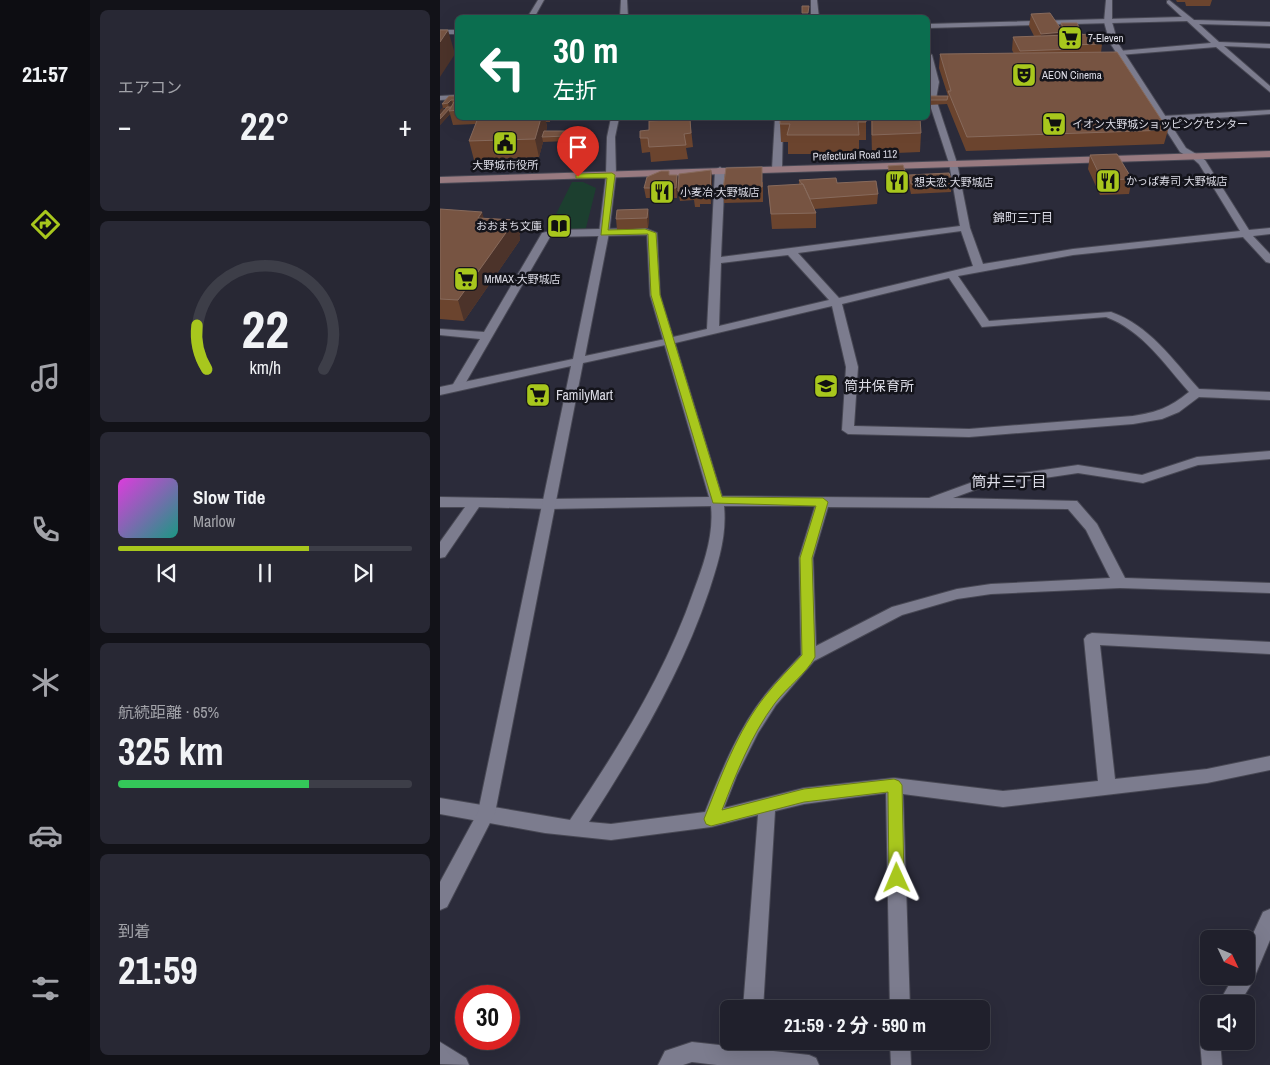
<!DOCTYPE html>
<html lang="ja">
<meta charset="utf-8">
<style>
body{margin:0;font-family:"Archivo Narrow","Noto Sans JP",sans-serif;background:#282834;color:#f1f3f6;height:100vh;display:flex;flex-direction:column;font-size:19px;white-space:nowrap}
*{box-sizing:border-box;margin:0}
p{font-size:16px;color:#a2a3a9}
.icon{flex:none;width:28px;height:28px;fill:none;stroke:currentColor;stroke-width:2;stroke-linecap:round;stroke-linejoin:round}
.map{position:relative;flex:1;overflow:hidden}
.details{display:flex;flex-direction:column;gap:10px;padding:10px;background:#121218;width:350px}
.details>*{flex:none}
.guide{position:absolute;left:15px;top:15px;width:475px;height:105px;border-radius:8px;box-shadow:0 5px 20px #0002,0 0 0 1px #3d3e48;background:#0b6e4f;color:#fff;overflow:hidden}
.needle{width:32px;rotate:134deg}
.tools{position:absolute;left:760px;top:930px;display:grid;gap:10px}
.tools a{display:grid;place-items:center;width:55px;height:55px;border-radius:8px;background:#20202c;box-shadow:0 5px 20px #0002,0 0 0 1px #3d3e48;font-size:25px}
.speed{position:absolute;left:15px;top:985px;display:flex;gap:10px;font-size:25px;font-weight:700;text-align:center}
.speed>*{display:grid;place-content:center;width:65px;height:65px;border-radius:50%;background:#20202c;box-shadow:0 5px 20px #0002,0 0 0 1px #3d3e48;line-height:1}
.speed .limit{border:8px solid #d22;background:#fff;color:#111}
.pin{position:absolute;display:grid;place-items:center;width:42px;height:42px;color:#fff;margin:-51px -21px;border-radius:50% 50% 50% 0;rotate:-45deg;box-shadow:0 0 5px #0007}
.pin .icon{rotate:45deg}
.me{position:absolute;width:55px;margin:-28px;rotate:359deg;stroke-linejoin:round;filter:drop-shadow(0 0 4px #0008)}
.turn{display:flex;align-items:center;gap:18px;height:105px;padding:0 15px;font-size:22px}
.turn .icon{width:65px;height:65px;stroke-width:2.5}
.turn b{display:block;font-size:35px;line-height:42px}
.big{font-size:38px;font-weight:700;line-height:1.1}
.details .card{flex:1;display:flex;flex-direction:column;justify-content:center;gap:8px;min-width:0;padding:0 18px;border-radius:8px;background:#282834}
.details .dial{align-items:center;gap:0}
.dial svg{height:130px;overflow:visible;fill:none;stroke:#3d3e48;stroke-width:7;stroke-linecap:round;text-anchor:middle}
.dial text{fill:#f1f3f6;stroke:none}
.song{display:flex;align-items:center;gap:15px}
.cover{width:60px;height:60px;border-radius:8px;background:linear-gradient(135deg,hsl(300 70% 55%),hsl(170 70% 35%))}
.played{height:5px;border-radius:2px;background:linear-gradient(90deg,#a8c71d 65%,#3d3e48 65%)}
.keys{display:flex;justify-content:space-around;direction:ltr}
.heat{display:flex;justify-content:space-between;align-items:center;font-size:28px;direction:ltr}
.charge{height:8px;border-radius:4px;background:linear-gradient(90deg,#34c759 65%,#3d3e48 0)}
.trip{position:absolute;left:280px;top:1000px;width:270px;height:50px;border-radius:8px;background:#20202c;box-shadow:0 5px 20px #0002,0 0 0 1px #3d3e48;font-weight:700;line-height:50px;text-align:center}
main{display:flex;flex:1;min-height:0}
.dock{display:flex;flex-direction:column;width:90px;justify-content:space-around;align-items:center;background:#0d0d12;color:#a2a3a9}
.dock .icon{width:35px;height:35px}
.dock .current{color:#a8c71d}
.dock b{font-size:22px;color:#f1f3f6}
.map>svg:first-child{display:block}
</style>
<main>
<nav class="dock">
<b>21:57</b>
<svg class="icon current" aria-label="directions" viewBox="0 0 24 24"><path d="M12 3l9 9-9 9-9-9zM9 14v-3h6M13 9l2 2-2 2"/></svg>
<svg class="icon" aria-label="music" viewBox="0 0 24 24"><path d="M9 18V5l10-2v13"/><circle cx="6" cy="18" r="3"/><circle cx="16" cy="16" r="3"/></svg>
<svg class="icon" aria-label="phone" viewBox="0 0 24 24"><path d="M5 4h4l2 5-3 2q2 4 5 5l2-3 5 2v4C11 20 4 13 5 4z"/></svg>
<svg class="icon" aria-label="climate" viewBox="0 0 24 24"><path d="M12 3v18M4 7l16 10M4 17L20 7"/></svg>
<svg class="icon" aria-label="car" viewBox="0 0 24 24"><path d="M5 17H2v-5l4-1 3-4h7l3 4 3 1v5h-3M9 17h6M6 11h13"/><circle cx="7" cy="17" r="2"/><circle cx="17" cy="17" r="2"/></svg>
<svg class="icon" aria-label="filters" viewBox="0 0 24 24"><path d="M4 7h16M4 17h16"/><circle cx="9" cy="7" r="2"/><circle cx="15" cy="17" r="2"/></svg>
</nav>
<section class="details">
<div class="card"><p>エアコン</p>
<div class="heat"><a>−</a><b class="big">22°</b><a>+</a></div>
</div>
<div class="card dial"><svg viewBox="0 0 100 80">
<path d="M14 69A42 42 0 1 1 86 69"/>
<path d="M14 69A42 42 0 0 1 8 42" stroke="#a8c71d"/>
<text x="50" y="56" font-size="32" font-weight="700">22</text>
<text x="50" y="72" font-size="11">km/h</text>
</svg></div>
<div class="card">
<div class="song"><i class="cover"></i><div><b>Slow Tide</b><p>Marlow</p></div></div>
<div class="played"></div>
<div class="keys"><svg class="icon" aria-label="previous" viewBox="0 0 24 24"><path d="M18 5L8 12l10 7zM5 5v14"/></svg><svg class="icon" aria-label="pause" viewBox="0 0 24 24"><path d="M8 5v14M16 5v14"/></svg><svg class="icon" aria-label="next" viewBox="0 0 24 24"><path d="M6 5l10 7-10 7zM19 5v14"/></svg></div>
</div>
<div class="card"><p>航続距離 · 65%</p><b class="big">325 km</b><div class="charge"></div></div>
<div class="card"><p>到着</p><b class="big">21:59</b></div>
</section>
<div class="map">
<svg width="830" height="1065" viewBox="0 0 830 1065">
<rect width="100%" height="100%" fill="#2b2b3a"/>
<path fill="#1c3f2f" d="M132,182H143L156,188L146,228L141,231L108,230Z"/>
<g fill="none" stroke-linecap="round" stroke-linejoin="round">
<defs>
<path id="minor" d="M98,0H104L94,18H87Z
M371,0H377L379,18H371Z
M729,0L754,20L830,22V26L759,24L779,42L830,44V48L784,46L830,86V92L776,47L679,55L675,53L679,51L771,43L747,21L488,28V24L742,17L727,3V1Z
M0,30H18V34H0Z
M488,53L492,55L499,82L496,99L517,163L530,228L543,264L633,249L800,231L759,164L751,157L755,154L765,160L809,230L830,228V234L813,236L830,254V263L826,262L803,237L633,255L518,276L549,321L671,312C709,325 733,360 759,389L830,392V400L759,397L739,412L722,419L693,424L529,437L408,434L402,430L406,367L392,306L235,343L282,496L489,498L541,479L638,465L702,475L757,457L830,451V459L758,465L703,483L638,473L543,487L513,498L637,501L657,524L685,578L830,583V593L680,588L551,594L517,599L462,615L374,661L336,705L318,733L297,775L284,808L364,788L454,778L563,791L658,781L644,639L647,635L652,633L830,642V654L660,645L675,779L767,769L830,756V770L767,783L563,807L463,794L470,1009H450L446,793L364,804L335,811L323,1009H303L318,815L271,827L171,840L105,833L0,814V798L130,820C179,747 225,674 254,590C264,563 274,535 271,506L108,509L39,507L5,557L0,558V542L25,507H0V497L108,499L269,497L210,295L207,235L110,237L22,389H14L12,386L40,339L0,335V329L44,332L102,233L114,230L205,228L217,233L220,295L233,337L267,329L275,170L280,167L285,170L281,257L520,226L509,163L488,99L491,82L488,68ZM521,231L533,266L399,298L358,253ZM348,255L389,300L279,326L281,263ZM509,278L542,327L666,317C702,330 725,365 749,392C729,408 718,412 693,416L529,429L414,426L418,367L402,304ZM284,506H375L359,558L361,655C349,668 336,681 325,695C298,729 281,772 265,812L171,824L149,822C196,749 241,674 269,591C278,563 287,536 284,506ZM388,507L628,509L646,530L670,578L551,584L517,589L452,607L376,646L373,558Z
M18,95V99L0,100V96Z
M830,110V114L723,122L719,119L723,116Z
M335,118H343L342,169L337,172L332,169Z
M830,909V940L812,983L799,1004H778L794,976H806V949L823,912Z
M769,1031V1041H780L782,1065H762L760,1041L763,1034Z
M301,1041H321L320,1058L317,1065H303L300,1058Z
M450,1041H470L471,1065H451Z"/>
<path id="tertiary" d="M181,0H187L188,18H180Z
M666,0H672V22L678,43L746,148L758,155V159H752L740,152L670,43L664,22Z
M171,118H179L175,137L176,175L169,233L145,356L230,338L236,341L230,344L143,363L55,813L7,907L0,910V882L38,812L131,366L0,395V387L133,359L159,233L166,175L167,137Z
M0,1042L26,1058L29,1065L0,1064Z
M252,1042L369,1055L376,1058L379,1065H277L252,1062L243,1065H218L225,1051Z"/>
<path id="secondary" d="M830,151V157L0,183V177Z"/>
</defs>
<use href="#minor" stroke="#484854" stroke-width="2"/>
<use href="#tertiary" stroke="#484854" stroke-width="2"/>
<use href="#secondary" stroke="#484854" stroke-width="2"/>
<use href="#minor" fill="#7c7c8e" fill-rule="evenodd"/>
<use href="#tertiary" fill="#7c7c8e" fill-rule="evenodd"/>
<use href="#secondary" fill="#987a80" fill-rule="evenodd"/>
</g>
<path fill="#6b442e" d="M736,0H772L770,6H746L745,2H737Z
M591,14L620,29L621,23L662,44L661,53L728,130L724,144L526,151L507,104L488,105V96H508L499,68L500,54H574L572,50L573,37L594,36L589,26Z
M18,96V118H110V122H106L107,127L106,131H128L129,136L127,141L103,142L99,157L34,160L29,141L36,124L13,125L10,114L0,125L3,107L4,111L6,108H3L2,104Z
M132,118H144L143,119H133Z
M426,118V140H419V154H348V142H341L340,124Z
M431,118L481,133L480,152L432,154Z
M250,119L253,147L246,148L248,159L211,162L210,152L202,153L200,138L209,130Z
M650,155L692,179L689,194L660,195L648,169Z
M448,166L467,177V187L451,188L448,176Z
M271,170L272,180L271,204H260V207H255L254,200L240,201L238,191Z
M230,175H237L238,185L237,198H206L204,188Z
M469,175L512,182L511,192L471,194L469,185Z
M359,180L397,183L438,194L437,204L374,209L376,213V228L332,229L328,186L359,185Z
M323,182V202L284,203L283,189Z
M0,209L44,218L75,220L77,228H79L80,234L79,235L80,240L24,321L0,319Z
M208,209L209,219L208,228L177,230L176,219Z
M117,219H127L128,224L122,226L118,224Z"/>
<path fill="#4c332a" d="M8,30L15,54L0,77V42Z
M623,32L621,45L600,47L601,34Z
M11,100L13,104L9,108L8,103Z
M3,107L4,112L0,116V110Z
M11,107L9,111L10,114L0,125V119Z
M101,118H105L107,127L105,137H102L103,142L99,157L95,139Z
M128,131L129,136L127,141L126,136Z
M271,170L272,180L271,204L270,194Z
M237,175L238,185L237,198L236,188Z
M208,209L209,219L208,228L207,218Z
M42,212L48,232L38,218Z
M127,219L128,224L122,226L121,221Z
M75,220L78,230L79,228L80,240L24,321L18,300Z"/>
<path fill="#775442" stroke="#876a5c" d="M362,6H369L368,13H362Z
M610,13L623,32L601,34L591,14Z
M354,15H414V18H353Z
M621,23H637L642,34L626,35Z
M0,30H8L0,42Z
M656,34L662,44L631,45L634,49L580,51L573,37Z
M677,52L728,130L527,137L508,91H511L500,54Z
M9,96H18V100H11L8,103L2,104Z
M488,96H508L507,100H488Z
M15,100H18V110L9,111Z
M7,107H11L0,119V115Z
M38,118H101L95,139L29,141Z
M340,118H426V122H418L419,135H347L350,124H340Z
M432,118H480L481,133L432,135Z
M250,119L251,133L244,134L246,145L209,147L208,138H200V131L209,130V121Z
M104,131H128L126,136L102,137Z
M677,154L692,179L662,180L650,155Z
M463,165L467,177L451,178L448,166Z
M322,167V187L283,189L286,168Z
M271,170L270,194H259V197H254V190L238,191L239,174Z
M221,171H229V175H237L236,188H204L207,177Z
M509,173L512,182L471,184L469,175Z
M396,178L397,183L436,181L438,194L370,199L363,184H362L359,180Z
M363,184L376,213L331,214L328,186Z
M0,209L42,212L38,218L75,220L18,300L0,299Z
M208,209L207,218L176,219L177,210Z
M123,216L127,219L121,221L117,219Z"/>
<path fill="#a8c71d" stroke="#6d8113" d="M138,174L172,173L175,175L168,230L205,229L216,233L220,295L282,497L383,498L388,502L372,558L375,657C366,674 347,687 335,703C311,735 296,774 282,810L364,789L454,779L459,781L462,785L464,878L462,883L457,885L451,883L449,878L448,792L364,802L271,826L266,824L264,819C281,777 297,731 326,695C337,681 350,668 362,655L360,558L376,506L273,503L211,295L208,234L161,235L167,178H136V175Z"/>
<defs>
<symbol id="supermarket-square" viewBox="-11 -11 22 22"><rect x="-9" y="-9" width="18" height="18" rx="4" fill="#a8c71d" stroke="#14141b"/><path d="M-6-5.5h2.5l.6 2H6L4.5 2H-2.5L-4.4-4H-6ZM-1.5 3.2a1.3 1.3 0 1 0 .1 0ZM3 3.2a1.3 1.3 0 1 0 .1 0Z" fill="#111"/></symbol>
<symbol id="theatre-square" viewBox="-11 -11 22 22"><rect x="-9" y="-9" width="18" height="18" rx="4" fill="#a8c71d" stroke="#14141b"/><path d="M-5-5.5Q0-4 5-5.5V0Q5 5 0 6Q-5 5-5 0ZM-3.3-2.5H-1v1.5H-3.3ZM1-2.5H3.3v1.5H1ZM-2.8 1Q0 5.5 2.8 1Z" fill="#111"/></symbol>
<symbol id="civic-square" viewBox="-11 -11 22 22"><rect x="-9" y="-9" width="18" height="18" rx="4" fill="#a8c71d" stroke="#14141b"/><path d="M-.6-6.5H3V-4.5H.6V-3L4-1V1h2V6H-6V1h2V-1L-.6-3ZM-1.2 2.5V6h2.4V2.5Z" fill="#111"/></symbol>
<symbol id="restaurant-square" viewBox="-11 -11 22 22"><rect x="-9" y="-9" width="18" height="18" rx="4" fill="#a8c71d" stroke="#14141b"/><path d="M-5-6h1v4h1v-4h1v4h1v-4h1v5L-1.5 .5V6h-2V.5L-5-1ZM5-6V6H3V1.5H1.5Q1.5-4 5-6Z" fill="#111"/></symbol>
<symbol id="library-square" viewBox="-11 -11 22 22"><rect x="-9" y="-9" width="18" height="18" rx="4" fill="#a8c71d" stroke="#14141b"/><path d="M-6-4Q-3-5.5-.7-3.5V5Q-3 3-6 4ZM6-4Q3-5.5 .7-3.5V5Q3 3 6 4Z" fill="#111"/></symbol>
<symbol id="school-square" viewBox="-11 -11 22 22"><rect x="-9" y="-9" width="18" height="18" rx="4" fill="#a8c71d" stroke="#14141b"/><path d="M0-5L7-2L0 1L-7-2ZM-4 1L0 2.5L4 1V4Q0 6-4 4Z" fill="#111"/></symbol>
</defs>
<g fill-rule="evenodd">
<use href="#supermarket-square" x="616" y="24" width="28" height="28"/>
<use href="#theatre-square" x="570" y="61" width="28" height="28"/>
<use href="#supermarket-square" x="600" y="110" width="28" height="28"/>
<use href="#civic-square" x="51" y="129" width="28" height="28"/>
<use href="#restaurant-square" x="654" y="167" width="28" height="28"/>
<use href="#restaurant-square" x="443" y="168" width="28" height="28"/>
<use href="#restaurant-square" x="208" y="178" width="28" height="28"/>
<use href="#library-square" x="105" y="212" width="28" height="28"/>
<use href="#supermarket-square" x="12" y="265" width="28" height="28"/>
<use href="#school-square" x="372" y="372" width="28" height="28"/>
<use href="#supermarket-square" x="84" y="381" width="28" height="28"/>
</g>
<g text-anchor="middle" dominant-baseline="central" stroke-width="5" stroke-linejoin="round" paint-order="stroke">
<g font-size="11" fill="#dddde7" stroke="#14141b" text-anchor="start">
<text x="648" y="38">7-Eleven</text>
<text x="602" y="75">AEON Cinema</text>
<text x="632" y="124">イオン大野城ショッピングセンター</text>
<text x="65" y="165" text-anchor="middle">大野城市役所</text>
<text x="686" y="181">かっぱ寿司 大野城店</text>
<text x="474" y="182">想夫恋 大野城店</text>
<text x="240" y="192">小麦冶 大野城店</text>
<text x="102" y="226" text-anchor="end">おおまち文庫</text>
<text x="44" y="279">MrMAX 大野城店</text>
</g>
<g font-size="11" fill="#dddde7" stroke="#14141b">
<text transform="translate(415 155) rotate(-2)">Prefectural Road 112</text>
</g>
<g font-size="12" fill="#dddde7" stroke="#14141b">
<text x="583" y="218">錦町三丁目</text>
</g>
<g font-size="14" fill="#dddde7" stroke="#14141b" text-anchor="start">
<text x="404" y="386">筒井保育所</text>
<text x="116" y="395">FamilyMart</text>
</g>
<g font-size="15" fill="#dddde7" stroke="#14141b">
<text x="569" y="481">筒井三丁目</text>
</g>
</g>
</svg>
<div class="tools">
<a><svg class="needle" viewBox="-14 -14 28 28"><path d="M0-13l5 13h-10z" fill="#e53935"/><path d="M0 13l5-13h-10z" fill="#a2a3a9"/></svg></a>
<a><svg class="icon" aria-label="sound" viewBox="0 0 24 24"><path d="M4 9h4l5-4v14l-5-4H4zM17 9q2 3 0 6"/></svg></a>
</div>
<div class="speed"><div class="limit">30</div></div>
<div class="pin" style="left:138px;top:177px;background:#d93025"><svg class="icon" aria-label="arrive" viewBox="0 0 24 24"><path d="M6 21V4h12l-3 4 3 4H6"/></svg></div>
<svg class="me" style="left:457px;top:878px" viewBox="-20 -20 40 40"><path d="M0-17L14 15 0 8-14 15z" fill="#a8c71d" stroke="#fff" stroke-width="4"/></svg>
<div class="trip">21:59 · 2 分 · 590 m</div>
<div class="guide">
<div class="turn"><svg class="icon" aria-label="left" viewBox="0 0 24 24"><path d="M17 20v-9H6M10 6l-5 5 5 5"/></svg><div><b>30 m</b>左折</div></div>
</div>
</div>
</main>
